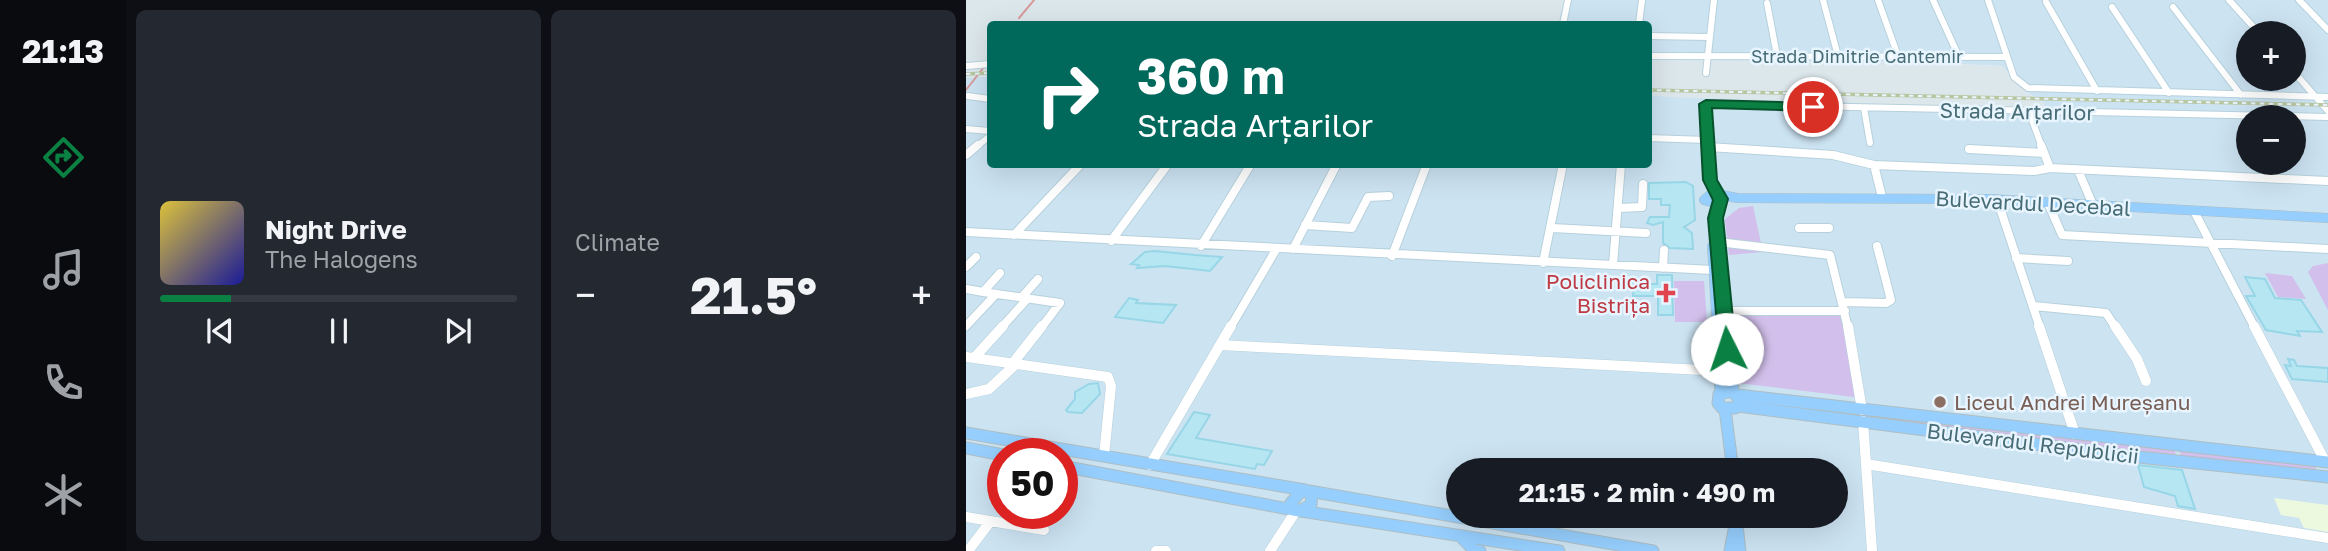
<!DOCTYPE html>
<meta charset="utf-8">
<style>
body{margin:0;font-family:"Golos Text",sans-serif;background:#242831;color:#f1f3f6;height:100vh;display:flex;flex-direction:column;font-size:26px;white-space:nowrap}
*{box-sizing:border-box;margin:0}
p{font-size:23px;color:#9ea1a6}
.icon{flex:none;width:38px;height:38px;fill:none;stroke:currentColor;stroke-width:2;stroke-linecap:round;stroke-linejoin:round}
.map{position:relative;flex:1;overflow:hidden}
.drawer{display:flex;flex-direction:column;gap:10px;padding:10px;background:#0d0f14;width:840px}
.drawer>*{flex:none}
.guide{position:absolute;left:21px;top:21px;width:665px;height:147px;border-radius:7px;box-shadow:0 7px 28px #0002;background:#00695c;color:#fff;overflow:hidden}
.tools{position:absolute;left:1270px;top:21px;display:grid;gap:14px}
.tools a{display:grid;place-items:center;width:70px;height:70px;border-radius:50%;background:#171b24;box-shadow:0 7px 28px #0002;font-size:35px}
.speed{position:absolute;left:21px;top:438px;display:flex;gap:14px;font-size:35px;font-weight:700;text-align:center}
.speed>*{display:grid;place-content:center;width:91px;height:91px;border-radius:50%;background:#171b24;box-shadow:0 7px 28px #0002;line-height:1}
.speed .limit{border:10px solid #d22;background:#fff;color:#111}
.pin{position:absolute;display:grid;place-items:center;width:60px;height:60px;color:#fff;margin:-30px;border:4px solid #fff;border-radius:50%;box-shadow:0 2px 7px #0007}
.me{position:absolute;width:77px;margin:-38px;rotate:356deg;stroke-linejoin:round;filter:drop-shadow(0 0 5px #0008)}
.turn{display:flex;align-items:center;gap:24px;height:147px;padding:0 35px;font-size:32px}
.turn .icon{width:91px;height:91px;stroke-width:2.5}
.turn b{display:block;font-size:49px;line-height:60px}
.big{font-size:52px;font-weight:700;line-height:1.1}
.drawer .tile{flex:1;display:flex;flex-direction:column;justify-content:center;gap:10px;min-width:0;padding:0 24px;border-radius:10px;background:#242831}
.song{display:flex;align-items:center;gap:21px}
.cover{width:84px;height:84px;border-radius:10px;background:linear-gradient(135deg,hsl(50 70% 55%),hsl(240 70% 35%))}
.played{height:7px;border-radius:4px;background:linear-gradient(90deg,#0b8043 20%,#363941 20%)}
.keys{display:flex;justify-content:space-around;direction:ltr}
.heat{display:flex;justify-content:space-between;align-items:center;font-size:38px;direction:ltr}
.drawer .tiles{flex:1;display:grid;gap:10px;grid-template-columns:repeat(2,1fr)}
.trip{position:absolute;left:480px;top:458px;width:402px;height:70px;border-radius:35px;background:#171b24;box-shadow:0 7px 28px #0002;font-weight:700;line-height:70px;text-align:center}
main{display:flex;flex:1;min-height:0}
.dock{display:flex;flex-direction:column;width:126px;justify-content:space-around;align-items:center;background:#090b0e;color:#9ea1a6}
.dock .icon{width:49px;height:49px}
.dock .current{color:#0b8043}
.dock b{font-size:32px;color:#f1f3f6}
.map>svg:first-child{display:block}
</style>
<main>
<nav class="dock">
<b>21:13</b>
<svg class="icon current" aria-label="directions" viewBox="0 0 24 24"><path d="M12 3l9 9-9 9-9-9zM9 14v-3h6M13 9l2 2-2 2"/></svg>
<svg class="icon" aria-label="music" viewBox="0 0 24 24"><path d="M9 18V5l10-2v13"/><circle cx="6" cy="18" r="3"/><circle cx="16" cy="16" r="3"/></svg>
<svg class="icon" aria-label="phone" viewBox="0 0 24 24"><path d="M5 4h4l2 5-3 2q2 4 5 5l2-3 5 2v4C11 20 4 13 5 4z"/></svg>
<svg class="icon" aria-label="climate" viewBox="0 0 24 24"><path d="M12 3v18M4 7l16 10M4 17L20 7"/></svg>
</nav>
<section class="drawer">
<div class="tiles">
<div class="tile">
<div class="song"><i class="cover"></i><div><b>Night Drive</b><p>The Halogens</p></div></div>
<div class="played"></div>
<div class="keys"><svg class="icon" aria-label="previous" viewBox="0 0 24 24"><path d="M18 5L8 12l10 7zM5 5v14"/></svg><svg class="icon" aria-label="pause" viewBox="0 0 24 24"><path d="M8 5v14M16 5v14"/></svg><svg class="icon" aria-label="next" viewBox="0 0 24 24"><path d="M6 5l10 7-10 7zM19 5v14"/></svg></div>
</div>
<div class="tile"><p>Climate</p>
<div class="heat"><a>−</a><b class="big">21.5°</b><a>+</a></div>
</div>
</div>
</section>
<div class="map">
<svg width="1362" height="551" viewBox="0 0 1362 551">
<rect width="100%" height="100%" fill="#e1f0fd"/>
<path fill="#cce3f2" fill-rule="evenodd" d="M598,0H1362V551H0V78L24,76V164H682L683,95L1076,109L1075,101L1060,92L1036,66L946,62L683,60L682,24H592ZM1283,33H1328V79H1283ZM1283,117H1328V163H1283ZM37,453H96V513H37ZM492,471H870V516H492Z"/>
<path fill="#dce7eb" d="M0,0H598L592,24H24V76L0,78Z
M683,60L946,62L1036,66L1060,92L1079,103L1077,109L700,97L683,95Z"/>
<path fill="#ecf9de" d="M1308,498L1362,505V532L1338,528L1333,518L1315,515Z"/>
<path fill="#d2bfeb" d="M787,206L797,252L763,255L759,219L773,208Z
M1362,263V310L1342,272L1347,266Z
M1299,273L1326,276L1340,299L1312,297Z
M708,281H738L741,322H709Z
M766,311H879L896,398L772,383Z
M911,414L1208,448L1210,455L911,420Z
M1213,449L1348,464L1351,471L1215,456Z"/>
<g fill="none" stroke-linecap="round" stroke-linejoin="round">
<path stroke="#d99b9b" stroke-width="2" d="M53,18L68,0
M0,90L18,67"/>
</g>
<path fill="#b7e6f3" stroke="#97d6e6" stroke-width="2" d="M720,182L727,186L729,220L718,227L726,233L727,249L704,248L697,243V222L687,225L681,223L684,217H703L704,205H695V199H683V183Z
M189,251L229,255L256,257L244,271L199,266L171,268L173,265L165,264L179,252Z
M691,275H706L707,315H692V296H667L668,284H691Z
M1279,277L1299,279L1309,298L1335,300L1356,332L1331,331L1334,336L1300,330L1280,296H1289Z
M163,298L172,300L170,303L210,305L197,323L149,317Z
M1322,359L1328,360L1331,366L1362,368V382L1326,379L1319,365L1325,366Z
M132,383L134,394L116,413L102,412L100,410L109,399V392L123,384Z
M228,412L244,415L230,438L306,451L298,465L291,464L289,469L201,454Z
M1172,465L1216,470L1229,509L1212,506L1209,496L1178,487Z"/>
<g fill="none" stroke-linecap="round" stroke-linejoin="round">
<defs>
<path id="minor-far2" d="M857,0L872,56
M912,0L932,56
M967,0L993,57
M1022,0L1048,77L1062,88L1362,97
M1263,0L1293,33
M1333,0L1362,30
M1080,2L1131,91
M801,3L811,56
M1146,7L1203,93
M1207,7L1275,95
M597,24L602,0
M673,24L676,0
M682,36L744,37
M682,56L1041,57
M0,66L24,64
M1328,72L1362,111
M740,73L748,0
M2,96L24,99
M898,108L904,143
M1063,112L1076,147
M0,129L24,131
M682,138L741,140
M10,147L24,136
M741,147L739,104L1362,117"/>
<path id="minor-far1" d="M741,145L743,173L749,194
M1075,145L1084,168
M742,147L867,155L908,165L1068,171L1084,168L1362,181
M1003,149L1078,153
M0,155L12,145
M908,165L916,197
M1112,170L1127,205
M1031,199L1074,328
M1082,203L1096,235L1362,249
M653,208L676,207L677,184
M1228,211L1289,328
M339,225L386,228L402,197L423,196
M586,228L680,233
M833,228H863
M0,232L747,270
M48,235L115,164
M145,241L202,164
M752,242L864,255L882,328
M235,246L285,164
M327,249L371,164
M426,256L461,164
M1050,258L1102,261
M577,263L597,164
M647,265L655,164
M0,267L10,257
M697,268L698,250
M34,273L17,292L94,303L75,328
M0,289L17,292
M56,297L72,279
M877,302L920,303L925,300L911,246
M1068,306L1140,313L1150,328
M758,311H879
M0,326L30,294
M35,328L62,298
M264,328L311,248"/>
<path id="minor" d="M882,326L896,410
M1073,326L1109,434
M1149,326L1171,359L1180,381
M1288,326L1359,461
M255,345L755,371
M0,357L142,377L145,386L138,456
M8,358L37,326
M47,363L76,326
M0,394L23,389L50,364
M897,421L906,551
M900,464L1362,538
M184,465L265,326
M0,517L78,530
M2,551L24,522
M190,551H200
M304,551L330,511"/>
<path id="major-far1" d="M753,196L755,201L751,204L738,200L746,193L771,198L1022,199L1362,218
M751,204L760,328
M746,246L751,328"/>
<path id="major" d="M751,326L755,392
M760,326L767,391
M767,391L774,401L769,408H756L752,403L753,394Z
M772,395L1362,462
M772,406L1163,456L1362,477
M759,409L767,471
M0,433L339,490
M0,448L37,455
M96,466L333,511L345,505L346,492L335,491L325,503L328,509
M343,491L687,551
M335,511L593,551
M770,516L774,551
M494,536L508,550L514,551
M764,551L768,530"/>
</defs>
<use href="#minor-far2" stroke="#b7d1dc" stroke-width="8"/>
<use href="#minor-far1" stroke="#b7d1dc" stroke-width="10"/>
<use href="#minor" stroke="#b7d1dc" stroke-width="11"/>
<use href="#major-far1" stroke="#aebec2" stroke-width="10"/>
<use href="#major" stroke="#aebec2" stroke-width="13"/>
<use href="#minor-far2" stroke="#fff" stroke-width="6"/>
<use href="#minor-far1" stroke="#fff" stroke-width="8"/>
<use href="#minor" stroke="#fff" stroke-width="10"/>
<use href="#major-far1" stroke="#96cffe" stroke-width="9"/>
<use href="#major" stroke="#96cffe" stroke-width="11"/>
<defs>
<path id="rail" d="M0,74L24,73
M682,90L1362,105"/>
</defs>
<use href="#rail" stroke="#b8c6a0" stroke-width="3.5"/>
<use href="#rail" stroke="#e8f5ff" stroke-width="2" stroke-dasharray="4.5" stroke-linecap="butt"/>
</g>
<path fill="#0b8043" stroke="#07532c" stroke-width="2" d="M740,100L847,103L854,107L847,111L746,108L751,180L762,199L757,218L770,349L761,357L753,349L742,218L747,200L737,180L733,104Z"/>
<path fill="#e0444e" stroke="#e8f5ff" stroke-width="2.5" d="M696.5 282.5h7v7h7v7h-7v7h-7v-7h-7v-7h7z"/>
<circle fill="#8d6e63" stroke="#e8f5ff" stroke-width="2.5" cx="974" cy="402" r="7"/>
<g text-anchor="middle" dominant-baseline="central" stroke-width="5" stroke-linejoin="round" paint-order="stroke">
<g font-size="18" fill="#476c75" stroke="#e8f5ff">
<text x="891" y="56">Strada Dimitrie Cantemir</text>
</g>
<g font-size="21" fill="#476c75" stroke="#e8f5ff">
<text transform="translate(1051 111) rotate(1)">Strada Arțarilor</text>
<text transform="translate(1067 203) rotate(3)">Bulevardul Decebal</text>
<text transform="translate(1067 443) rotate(7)">Bulevardul Republicii</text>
</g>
<g font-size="21" fill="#be3a42" stroke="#e8f5ff" text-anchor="end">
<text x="684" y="281">Policlinica<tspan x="684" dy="24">Bistrița</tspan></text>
</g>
<g font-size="21" fill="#785e54" stroke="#e8f5ff" text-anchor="start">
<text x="988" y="402">Liceul Andrei Mureșanu</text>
</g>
</g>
</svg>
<div class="tools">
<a>+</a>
<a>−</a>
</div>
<div class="speed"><div class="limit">50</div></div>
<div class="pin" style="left:847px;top:107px;background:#d93025"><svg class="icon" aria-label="arrive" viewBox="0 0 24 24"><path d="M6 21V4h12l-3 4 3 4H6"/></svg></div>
<svg class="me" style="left:761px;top:349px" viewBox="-20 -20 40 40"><circle r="19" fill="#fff"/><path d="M0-13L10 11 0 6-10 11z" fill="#0b8043"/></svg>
<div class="trip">21:15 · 2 min · 490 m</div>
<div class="guide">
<div class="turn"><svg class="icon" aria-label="right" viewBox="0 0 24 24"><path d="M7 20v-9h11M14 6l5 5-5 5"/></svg><div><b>360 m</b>Strada Arțarilor</div></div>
</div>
</div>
</main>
